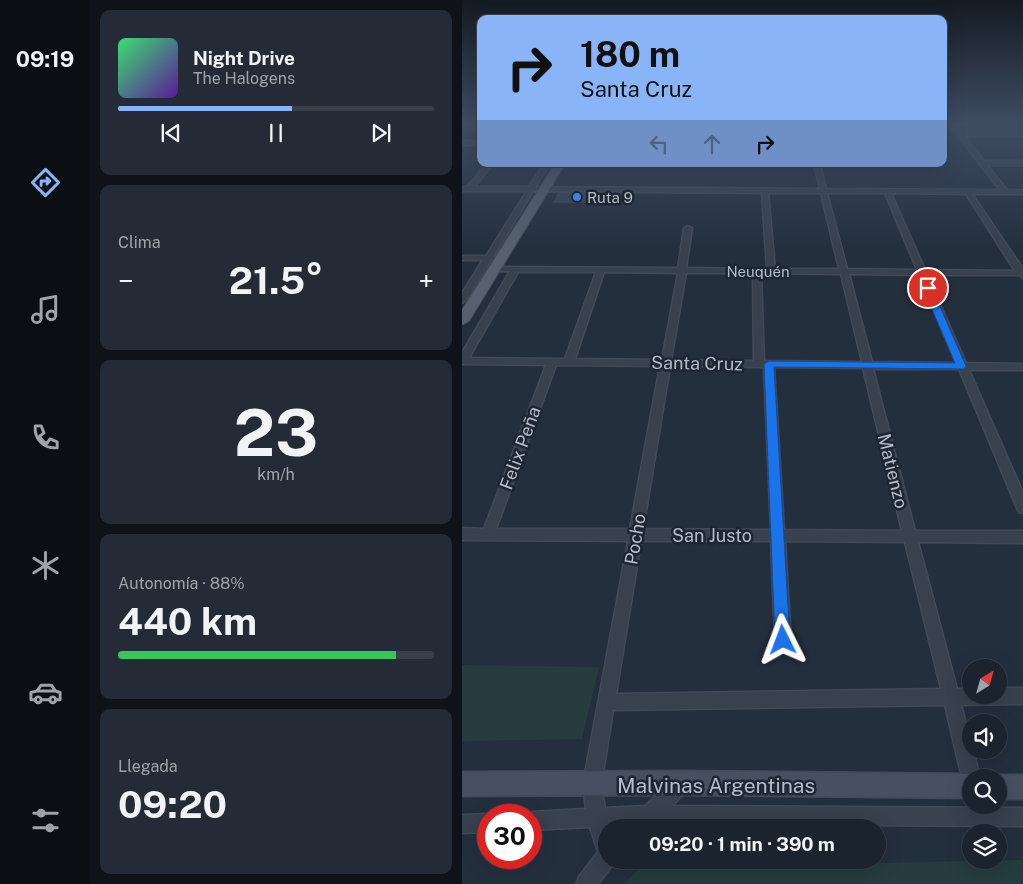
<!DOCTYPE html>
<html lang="es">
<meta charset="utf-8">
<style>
body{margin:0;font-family:"Public Sans",sans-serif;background:#242b36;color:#f1f3f6;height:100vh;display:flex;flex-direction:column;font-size:19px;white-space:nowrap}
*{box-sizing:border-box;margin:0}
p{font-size:16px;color:#a0a4aa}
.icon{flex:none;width:28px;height:28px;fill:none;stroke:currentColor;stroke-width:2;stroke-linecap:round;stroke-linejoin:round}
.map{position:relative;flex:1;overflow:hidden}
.drawer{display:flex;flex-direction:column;gap:10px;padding:10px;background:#0f1319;width:372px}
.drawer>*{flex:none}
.top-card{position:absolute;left:15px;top:15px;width:470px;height:152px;border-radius:10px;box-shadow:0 5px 20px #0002,0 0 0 1px #39404a;background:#8ab4f8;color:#111;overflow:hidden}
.needle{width:32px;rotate:37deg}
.controls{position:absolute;left:500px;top:659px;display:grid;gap:10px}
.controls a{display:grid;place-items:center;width:45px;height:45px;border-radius:50%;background:#1b232e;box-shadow:0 5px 20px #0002,0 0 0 1px #39404a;font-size:25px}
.speed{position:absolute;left:15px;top:804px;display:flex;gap:10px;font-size:25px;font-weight:700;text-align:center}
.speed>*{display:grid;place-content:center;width:65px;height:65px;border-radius:50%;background:#1b232e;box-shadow:0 5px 20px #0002,0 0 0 1px #39404a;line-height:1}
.speed .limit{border:8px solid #d22;background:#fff;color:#111}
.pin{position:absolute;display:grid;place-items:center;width:42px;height:42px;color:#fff;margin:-21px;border:2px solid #fff;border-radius:50%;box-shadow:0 1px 5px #0007}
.me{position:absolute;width:55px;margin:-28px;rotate:357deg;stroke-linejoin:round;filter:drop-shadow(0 0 4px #0008)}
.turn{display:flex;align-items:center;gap:18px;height:105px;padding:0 20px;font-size:22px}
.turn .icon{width:65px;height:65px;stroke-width:2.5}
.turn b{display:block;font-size:35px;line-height:42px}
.lanes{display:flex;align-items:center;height:48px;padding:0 20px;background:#0003;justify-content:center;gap:25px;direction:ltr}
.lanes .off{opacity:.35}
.big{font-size:38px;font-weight:700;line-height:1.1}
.drawer .card{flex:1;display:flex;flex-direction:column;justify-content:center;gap:8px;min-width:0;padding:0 18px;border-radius:10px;background:#242b36}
.drawer .dial{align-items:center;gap:0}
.dial b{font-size:65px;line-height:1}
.song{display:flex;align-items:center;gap:15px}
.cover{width:60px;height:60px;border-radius:8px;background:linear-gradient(135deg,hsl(140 70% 55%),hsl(270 70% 35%))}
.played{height:5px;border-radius:2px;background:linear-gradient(90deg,#8ab4f8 55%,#39404a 55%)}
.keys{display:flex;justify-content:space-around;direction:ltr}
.heat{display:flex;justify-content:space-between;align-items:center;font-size:28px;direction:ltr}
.charge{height:8px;border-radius:4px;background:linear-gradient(90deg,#34c759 88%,#39404a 0)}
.trip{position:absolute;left:136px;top:819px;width:288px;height:50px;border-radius:25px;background:#1b232e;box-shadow:0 5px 20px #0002,0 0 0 1px #39404a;font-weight:700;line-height:50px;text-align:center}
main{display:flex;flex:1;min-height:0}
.menu{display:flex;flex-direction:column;width:90px;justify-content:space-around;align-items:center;background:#0b0e12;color:#a0a4aa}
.menu .icon{width:35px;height:35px}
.menu .selected{color:#8ab4f8}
.menu b{font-size:22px;color:#f1f3f6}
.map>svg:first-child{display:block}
</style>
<main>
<nav class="menu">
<b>09:19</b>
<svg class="icon selected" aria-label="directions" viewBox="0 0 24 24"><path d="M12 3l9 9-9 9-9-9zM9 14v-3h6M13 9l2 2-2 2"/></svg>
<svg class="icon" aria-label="music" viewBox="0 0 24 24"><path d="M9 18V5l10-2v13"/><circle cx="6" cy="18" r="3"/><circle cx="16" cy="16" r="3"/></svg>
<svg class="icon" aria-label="phone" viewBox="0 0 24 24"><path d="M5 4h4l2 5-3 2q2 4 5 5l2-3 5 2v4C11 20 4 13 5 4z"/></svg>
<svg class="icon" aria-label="climate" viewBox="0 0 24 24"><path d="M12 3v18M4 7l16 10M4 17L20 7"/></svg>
<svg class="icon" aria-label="car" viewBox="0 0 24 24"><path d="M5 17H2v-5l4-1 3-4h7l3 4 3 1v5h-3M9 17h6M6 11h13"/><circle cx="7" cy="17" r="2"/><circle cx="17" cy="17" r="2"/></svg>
<svg class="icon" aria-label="filters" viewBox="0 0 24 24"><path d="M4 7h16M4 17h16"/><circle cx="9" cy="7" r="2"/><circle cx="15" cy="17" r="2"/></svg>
</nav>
<section class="drawer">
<div class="card">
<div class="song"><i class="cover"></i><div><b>Night Drive</b><p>The Halogens</p></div></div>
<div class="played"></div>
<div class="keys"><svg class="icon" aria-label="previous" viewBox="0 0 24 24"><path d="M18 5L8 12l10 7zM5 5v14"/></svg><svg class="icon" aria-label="pause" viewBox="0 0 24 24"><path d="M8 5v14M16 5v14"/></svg><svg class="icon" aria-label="next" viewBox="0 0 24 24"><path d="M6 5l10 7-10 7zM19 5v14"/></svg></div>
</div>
<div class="card"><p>Clima</p>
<div class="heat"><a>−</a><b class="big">21.5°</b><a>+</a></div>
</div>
<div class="card dial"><b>23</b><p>km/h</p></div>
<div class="card"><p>Autonomía · 88%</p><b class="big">440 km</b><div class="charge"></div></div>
<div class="card"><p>Llegada</p><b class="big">09:20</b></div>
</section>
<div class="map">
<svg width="561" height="884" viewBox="0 0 561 884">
<rect width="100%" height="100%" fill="#242f3e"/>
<path fill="#263c3f" d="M0,665L137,667L120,739L0,741Z
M560,860V884H161L178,868Z"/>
<path fill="#364354" d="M97,191H138L133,203H91Z"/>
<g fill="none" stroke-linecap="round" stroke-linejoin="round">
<defs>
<path id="street" d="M0,124H4L0,127Z
M487,124H492L499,132H561V136H502L522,161H561V165H525L545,190H561V194H510L561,269V278L557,275H465L504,363L561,364V370H507L561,493V513L557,512L555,508L497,369H411L453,531H561V543L456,542L495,689H509V695H536V688H561V704L499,705L509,743V750H511L518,778H509V787L503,784L500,778L483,705L151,710L139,785L143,808L183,806L212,779L218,776L224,779L227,785L224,791L210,806L561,808V826L191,824L188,828H165L166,825L147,826L145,828V860H153L152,863L136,884H114L117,877L136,852L128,827L69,830V815H62L69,812L124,809L121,785L166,541L0,540V528L22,529L84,365L0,364V353L48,271H29V267L216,268L222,228L226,226L230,228L224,268L305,269L300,193L71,191L32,256L36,258L29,260L4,300L0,303V293L21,260H0V256H24L65,191H0V187H5L25,164H31L12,187H67L82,164H88L73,187L358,189L352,164H358L364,189L538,190ZM306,193H359L377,269H313ZM365,193H423L455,270L385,269ZM429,193L504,194L553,271L463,270ZM56,272H134L103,359L7,358ZM142,272L216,273L200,360L113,359ZM224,273H291L292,361L209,360ZM299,273L379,274L400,362L302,361ZM387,274L457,275L494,363L410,362ZM94,365L198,366L168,529H34ZM208,366L302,367L309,530L181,529ZM312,367L401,368L440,531L322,530ZM179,541H309L313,640L316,645L321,648L326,645L329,640L323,541L443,542L479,689L154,694Z
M0,141H19V145H0Z
M26,814L29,815H26V832L0,833V815Z"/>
<path id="secondary" d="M219,771L509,774L517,778H509V798L219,795L0,796V772Z
M536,775H561V799H536V778H530Z"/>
<path id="primary" d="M93,164H103L7,321L0,325V310Z"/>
</defs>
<use href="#street" stroke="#414a57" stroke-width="3"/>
<use href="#secondary" stroke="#414a57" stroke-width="3"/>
<use href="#primary" stroke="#414a57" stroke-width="2"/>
<use href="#street" fill="#38414e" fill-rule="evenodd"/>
<use href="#secondary" fill="#465061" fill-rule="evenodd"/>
<use href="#primary" fill="#56606e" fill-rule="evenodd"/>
</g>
<linearGradient id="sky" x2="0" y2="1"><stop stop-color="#141a22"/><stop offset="0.5" stop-color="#3f4d63"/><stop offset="1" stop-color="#3f4d63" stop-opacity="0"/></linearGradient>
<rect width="561" height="248" fill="url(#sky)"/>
<path fill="#1a73e8" stroke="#114b97" d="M466,285L470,288L504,366L502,369L312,367L328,640L326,645L321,648L315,645L313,640L302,364L307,361L493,363L461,288Z"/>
<circle fill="#3f7fe0" stroke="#1d2633" stroke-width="2" cx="115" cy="197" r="5"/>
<g text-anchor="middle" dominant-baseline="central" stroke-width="5" stroke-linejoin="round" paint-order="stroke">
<g font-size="15" fill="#b4bcc9" stroke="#1d2633" text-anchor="start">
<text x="125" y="197">Ruta 9</text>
</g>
<g font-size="15" fill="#b4bcc9" stroke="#1d2633">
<text x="296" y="271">Neuquén</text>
</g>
<g font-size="18" fill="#b4bcc9" stroke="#1d2633">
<text transform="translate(235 363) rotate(1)">Santa Cruz</text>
<text transform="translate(58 448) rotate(-70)">Felix Peña</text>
<text transform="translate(431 471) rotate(76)">Matienzo</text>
<text x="250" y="535">San Justo</text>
<text transform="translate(173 539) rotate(-80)">Pocho</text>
</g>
<g font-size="21" fill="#b4bcc9" stroke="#1d2633">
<text x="254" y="785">Malvinas Argentinas</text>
</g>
</g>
</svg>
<div class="controls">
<a><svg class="needle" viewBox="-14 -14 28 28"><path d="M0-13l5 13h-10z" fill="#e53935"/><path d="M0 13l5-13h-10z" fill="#a0a4aa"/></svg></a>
<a><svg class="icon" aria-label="sound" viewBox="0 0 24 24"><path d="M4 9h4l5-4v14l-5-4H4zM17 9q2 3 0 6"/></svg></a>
<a><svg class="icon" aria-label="search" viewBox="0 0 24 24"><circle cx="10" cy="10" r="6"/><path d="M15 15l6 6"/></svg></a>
<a><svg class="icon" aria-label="layers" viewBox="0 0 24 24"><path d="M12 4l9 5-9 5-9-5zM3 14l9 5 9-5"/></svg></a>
</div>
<div class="speed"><div class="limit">30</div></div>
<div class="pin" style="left:466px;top:288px;background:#d93025"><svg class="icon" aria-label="arrive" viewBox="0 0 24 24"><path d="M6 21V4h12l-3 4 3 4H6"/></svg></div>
<svg class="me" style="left:321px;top:640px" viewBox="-20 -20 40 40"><path d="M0-17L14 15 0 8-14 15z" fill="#1a73e8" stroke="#fff" stroke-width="4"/></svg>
<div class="trip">09:20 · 1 min · 390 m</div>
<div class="top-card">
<div class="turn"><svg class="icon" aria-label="right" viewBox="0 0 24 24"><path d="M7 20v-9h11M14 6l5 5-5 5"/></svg><div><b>180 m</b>Santa Cruz</div></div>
<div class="lanes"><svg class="icon off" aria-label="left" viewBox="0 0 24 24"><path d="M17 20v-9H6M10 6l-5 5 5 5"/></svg><svg class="icon off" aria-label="ahead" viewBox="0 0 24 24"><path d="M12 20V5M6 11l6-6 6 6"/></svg><svg class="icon" aria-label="right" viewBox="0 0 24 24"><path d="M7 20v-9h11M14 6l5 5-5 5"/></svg></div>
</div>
</div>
</main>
